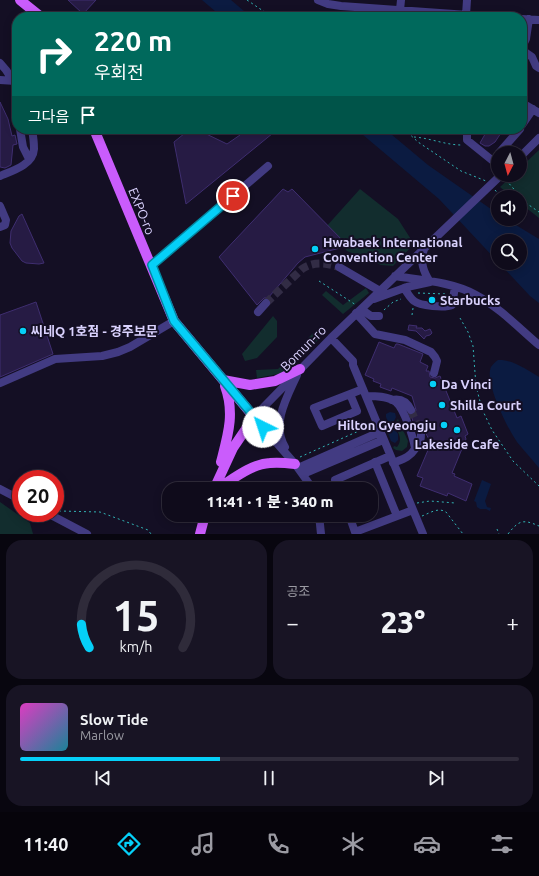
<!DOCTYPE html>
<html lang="ko">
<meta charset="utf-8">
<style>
body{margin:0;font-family:Ubuntu,"Noto Sans KR",sans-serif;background:#181424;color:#f1f3f6;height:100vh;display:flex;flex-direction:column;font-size:15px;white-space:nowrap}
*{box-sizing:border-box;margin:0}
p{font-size:13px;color:#9b9ba3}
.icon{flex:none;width:22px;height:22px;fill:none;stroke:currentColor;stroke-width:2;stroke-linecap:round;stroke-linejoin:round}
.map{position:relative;height:534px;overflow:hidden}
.panel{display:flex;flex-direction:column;gap:6px;padding:6px;background:#08060f;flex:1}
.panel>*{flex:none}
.banner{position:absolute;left:12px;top:12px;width:515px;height:122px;border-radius:16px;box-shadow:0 2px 10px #0003,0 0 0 1px #2f2b3a;background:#00695c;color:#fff;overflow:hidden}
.needle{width:26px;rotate:186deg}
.fabs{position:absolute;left:491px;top:146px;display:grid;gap:8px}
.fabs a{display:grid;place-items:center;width:36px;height:36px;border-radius:50%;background:#0f0b1b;box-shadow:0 2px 10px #0003,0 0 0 1px #2f2b3a;font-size:20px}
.speed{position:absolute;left:12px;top:470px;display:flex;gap:8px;font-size:20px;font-weight:700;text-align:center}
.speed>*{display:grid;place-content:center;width:52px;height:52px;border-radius:50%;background:#0f0b1b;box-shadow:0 2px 10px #0003,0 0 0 1px #2f2b3a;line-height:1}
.speed .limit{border:6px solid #d22;background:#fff;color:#111}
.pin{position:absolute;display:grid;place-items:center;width:34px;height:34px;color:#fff;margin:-17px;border:2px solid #fff;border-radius:50%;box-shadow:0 1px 4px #0007}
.me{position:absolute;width:44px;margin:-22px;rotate:319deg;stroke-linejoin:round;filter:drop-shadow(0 0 3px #0008)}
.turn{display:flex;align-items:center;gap:14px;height:84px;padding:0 16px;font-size:18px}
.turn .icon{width:52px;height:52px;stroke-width:2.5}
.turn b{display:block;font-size:28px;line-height:34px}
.then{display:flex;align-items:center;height:38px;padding:0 16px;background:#0003;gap:8px;font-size:15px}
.big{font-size:30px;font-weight:800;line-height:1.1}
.panel .widget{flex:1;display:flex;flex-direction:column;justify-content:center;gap:6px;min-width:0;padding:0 14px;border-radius:16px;background:#181424}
.panel .dial{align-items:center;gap:0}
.dial svg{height:104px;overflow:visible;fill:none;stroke:#2f2b3a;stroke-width:7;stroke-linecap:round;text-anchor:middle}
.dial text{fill:#f1f3f6;stroke:none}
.song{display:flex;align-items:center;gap:12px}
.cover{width:48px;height:48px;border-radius:6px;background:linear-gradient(135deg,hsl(310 70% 55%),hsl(190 70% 35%))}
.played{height:4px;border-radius:2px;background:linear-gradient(90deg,#05d0f8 40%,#2f2b3a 40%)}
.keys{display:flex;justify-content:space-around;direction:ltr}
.heat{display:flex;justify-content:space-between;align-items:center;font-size:22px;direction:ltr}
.panel .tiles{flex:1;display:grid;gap:6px;grid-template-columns:1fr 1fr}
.widget:last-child{grid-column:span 2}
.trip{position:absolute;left:162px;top:482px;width:216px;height:40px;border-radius:16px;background:#0f0b1b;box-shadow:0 2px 10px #0003,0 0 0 1px #2f2b3a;font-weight:800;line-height:40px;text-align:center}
.menu{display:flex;height:64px;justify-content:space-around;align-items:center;background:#06040b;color:#9b9ba3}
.menu .icon{width:28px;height:28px}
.menu .current{color:#05d0f8}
.menu b{font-size:18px;color:#f1f3f6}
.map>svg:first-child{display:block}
</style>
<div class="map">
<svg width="539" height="534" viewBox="0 0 539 534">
<rect width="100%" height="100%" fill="#140f24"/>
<path fill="#122d2e" d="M539,150V218L520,203V197H512L500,187L513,175H520V168Z
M360,189L398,219L414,244L393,266L381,265L347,251L325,228Z
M366,288L369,293L343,314L322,295L326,291L343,305Z
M273,316L277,321V337L257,358L245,361L242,354Z
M313,333L319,339L301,358L295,352Z
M290,357L295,362L283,373L257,378L256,370L278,369Z
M398,419L408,441L407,447L402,451L396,450L393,448L394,446L397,447C404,438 397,432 394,424Z
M0,502L30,523L33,534H0Z"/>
<path fill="#0b1b41" d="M202,0H231L251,17H222Z
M356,129H385L428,165L498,214V219H506L539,239V303L530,296L499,263H520V241H498V262L439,199Z
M498,360C512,359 527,370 539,377V468C532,459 524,451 517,442C508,429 484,382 491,367C493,364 495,362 498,360Z
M390,412L395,413L396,417L392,425L398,434V440L395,443L391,441L386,428L389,425L386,417V414Z
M482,480L491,484L485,501L487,507L491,508L490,511L486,509H480L477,507L476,502L474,501Z"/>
<path fill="#261b44" stroke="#3f2e70" d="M68,0H96L83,14Z
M0,102L8,119L12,136L15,135L17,144L13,145L11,165L5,168L0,167Z
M190,129H196L227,144L240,135V129H278L186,204L174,142Z
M488,129H501V133L495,142L489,146H485L480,143Z
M283,189L288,192L292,189L348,246L305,257L298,263L268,298H264L257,305L219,257Z
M22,214L44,263L39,264L26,263L22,261L12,248L10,243L11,231L19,216Z
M36,302L53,354L0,377V315Z
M409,325L417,326L416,328H422L425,331L430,329L432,333L430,335L426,336L424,339L416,331L408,330Z
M379,342L394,348L396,344H398L423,354L420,362L428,366L426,371H429L430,377L435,378L440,376L457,418L461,416L468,434L465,436L466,439L452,473L455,474L454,476L472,484L466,501L448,493L447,496L420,486L423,478L417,476L431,443L424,430L421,429L416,431L411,415H414L416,410L412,396L392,388L391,391L380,387L381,384L373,381L374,379L365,375Z"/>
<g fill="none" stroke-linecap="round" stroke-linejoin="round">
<path stroke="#322c45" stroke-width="8" stroke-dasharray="8 4" stroke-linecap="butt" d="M266,303L302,269C314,261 326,263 339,267
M411,410L421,434"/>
<path stroke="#31b3b4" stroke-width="1" stroke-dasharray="2 3" stroke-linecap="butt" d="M247,0L272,17
M404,129L418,142L461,171L486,181
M414,137C430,138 445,145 462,145
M506,180L526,203L539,212
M495,190L501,197
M319,281L356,305
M418,293L446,294
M384,310L393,302L401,299
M412,315L413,308
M460,318L468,332L473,346L476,386L482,409L492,430L513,461L539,486
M300,457L370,426
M417,503L430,501L455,503
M59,511L100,512L148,530L151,534
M422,516C430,513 438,507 446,512L463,534
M497,529L499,534
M508,534C519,520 523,519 539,526"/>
<path stroke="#423b82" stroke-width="8" d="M318,0L328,4L341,6L496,17
M400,10L401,0
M466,15L467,0
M522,19L539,20
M522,47L526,39L529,19
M522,50L532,57L536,66L539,68
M0,63L6,70L17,87
M0,80L16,81
M522,103L539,113
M522,125L533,109
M20,129L23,147L29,159
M469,129L467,133V140L498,165
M499,153L520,129
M520,157L539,138
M0,176C12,171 33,165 34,149C34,142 33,135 32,129
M0,206L6,220L5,225L0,227
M152,265L268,166
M339,267L380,291
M395,276C421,280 453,282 476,295C500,308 519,328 539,345
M404,288C407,292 410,298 414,301C420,306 445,308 452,305L455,287
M374,299L407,287L430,282C423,271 420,262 424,249
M361,309L371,316H379
M258,312L266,303
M356,313L375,334L405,340L431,352L435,357L437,361L434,373
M331,338L353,361V365L423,534
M0,383L55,359L102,356L118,352L130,347L174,321
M350,394L357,411L322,426L314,408L363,389
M366,396C375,396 388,396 396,402C404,409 413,436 415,448
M392,400C402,398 407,402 411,410
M285,447C271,424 287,397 297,375
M375,462L397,516
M393,463C403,459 409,458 415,449C419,442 421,443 421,434
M298,468L380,432
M303,474L383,440
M0,489L21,500
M313,489L295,464L254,417L331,338L432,241
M338,489L335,480L390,456
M47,513L87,534
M319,515L321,534
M349,515L355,532L413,510"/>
<path stroke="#ca5cfc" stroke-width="10" d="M20,0L41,17
M94,129L174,321L254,417L233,448L214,489
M223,380L250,385L275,381L300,369
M221,462C228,435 235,413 225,386
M217,489C233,479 251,464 270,463C278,462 287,463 295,464
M200,534L205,515"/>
<path stroke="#423b82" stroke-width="8" d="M432,241L501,175"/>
</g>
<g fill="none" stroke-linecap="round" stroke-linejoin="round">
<defs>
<path id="route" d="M233,196L152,265L174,321L263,427"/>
</defs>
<use href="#route" stroke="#0387a1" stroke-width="10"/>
<use href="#route" stroke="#05d0f8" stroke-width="7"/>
</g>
<g fill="#05d0f8" stroke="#140f24" stroke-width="1.5">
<circle cx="315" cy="249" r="4"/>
<circle cx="432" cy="300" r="4"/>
<circle cx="23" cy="331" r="4"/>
<circle cx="433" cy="384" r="4"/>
<circle cx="442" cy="405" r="4"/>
<circle cx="444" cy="425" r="4"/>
<circle cx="457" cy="430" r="4"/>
</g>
<g text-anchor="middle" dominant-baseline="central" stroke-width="4" stroke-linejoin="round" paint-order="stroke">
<g font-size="13" fill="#dad2fe" stroke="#140f24">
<text transform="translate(142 211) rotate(68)">EXPO-ro</text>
<text transform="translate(303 348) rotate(-45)">Bomun-ro</text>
</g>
<g font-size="13" font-weight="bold" fill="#dad2fe" stroke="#140f24" text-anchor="start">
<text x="323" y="242">Hwabaek International<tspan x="323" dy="15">Convention Center</tspan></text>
<text x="440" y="300">Starbucks</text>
<text x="31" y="331">씨네Q 1호점 - 경주보문</text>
<text x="441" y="384">Da Vinci</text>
<text x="450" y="405">Shilla Court</text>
<text x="436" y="425" text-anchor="end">Hilton Gyeongju</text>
<text x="457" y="444" text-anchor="middle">Lakeside Cafe</text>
</g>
</g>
</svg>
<div class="fabs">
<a><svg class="needle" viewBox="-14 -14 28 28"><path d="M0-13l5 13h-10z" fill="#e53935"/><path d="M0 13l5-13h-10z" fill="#9b9ba3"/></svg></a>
<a><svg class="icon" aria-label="sound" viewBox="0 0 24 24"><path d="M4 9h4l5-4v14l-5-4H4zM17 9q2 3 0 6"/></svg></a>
<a><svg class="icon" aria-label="search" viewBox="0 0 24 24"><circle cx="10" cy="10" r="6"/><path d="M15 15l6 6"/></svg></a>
</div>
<div class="speed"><div class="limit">20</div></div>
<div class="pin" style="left:233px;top:196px;background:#d93025"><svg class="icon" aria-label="arrive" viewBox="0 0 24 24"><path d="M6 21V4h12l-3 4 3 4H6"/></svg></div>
<svg class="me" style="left:263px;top:427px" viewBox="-20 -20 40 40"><circle r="19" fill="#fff"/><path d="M0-13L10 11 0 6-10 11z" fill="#05d0f8"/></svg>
<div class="trip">11:41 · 1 분 · 340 m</div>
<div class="banner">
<div class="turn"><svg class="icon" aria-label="right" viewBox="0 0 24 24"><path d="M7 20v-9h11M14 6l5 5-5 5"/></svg><div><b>220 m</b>우회전</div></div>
<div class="then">그다음<svg class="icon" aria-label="arrive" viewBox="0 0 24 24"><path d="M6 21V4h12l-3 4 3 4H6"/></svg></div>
</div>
</div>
<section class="panel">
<div class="tiles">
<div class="widget dial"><svg viewBox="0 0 100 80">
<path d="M14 69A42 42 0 1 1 86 69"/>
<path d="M14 69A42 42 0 0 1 8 51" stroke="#05d0f8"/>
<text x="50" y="56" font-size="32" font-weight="700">15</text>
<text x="50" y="72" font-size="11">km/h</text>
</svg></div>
<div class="widget"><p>공조</p>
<div class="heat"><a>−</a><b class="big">23°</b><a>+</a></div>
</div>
<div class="widget">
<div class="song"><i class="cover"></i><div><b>Slow Tide</b><p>Marlow</p></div></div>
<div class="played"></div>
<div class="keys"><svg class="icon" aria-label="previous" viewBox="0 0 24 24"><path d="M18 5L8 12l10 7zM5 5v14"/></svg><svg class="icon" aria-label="pause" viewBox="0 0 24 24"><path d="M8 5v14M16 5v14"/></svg><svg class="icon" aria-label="next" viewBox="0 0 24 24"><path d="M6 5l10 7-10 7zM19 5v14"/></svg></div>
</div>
</div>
</section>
<nav class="menu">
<b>11:40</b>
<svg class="icon current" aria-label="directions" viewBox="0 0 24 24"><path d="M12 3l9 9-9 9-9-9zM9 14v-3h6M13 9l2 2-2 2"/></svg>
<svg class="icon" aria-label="music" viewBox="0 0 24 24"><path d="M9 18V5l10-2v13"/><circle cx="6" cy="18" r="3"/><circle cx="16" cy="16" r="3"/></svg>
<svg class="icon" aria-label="phone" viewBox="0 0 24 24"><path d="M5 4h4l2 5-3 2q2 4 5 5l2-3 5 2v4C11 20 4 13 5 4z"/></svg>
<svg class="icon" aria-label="climate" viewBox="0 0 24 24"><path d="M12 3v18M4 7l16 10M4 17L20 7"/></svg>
<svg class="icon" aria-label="car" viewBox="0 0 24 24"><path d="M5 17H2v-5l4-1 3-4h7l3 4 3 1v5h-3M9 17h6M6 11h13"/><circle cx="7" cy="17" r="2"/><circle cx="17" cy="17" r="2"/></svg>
<svg class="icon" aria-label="filters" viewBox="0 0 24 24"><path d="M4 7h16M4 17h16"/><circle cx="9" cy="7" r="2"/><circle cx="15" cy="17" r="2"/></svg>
</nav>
